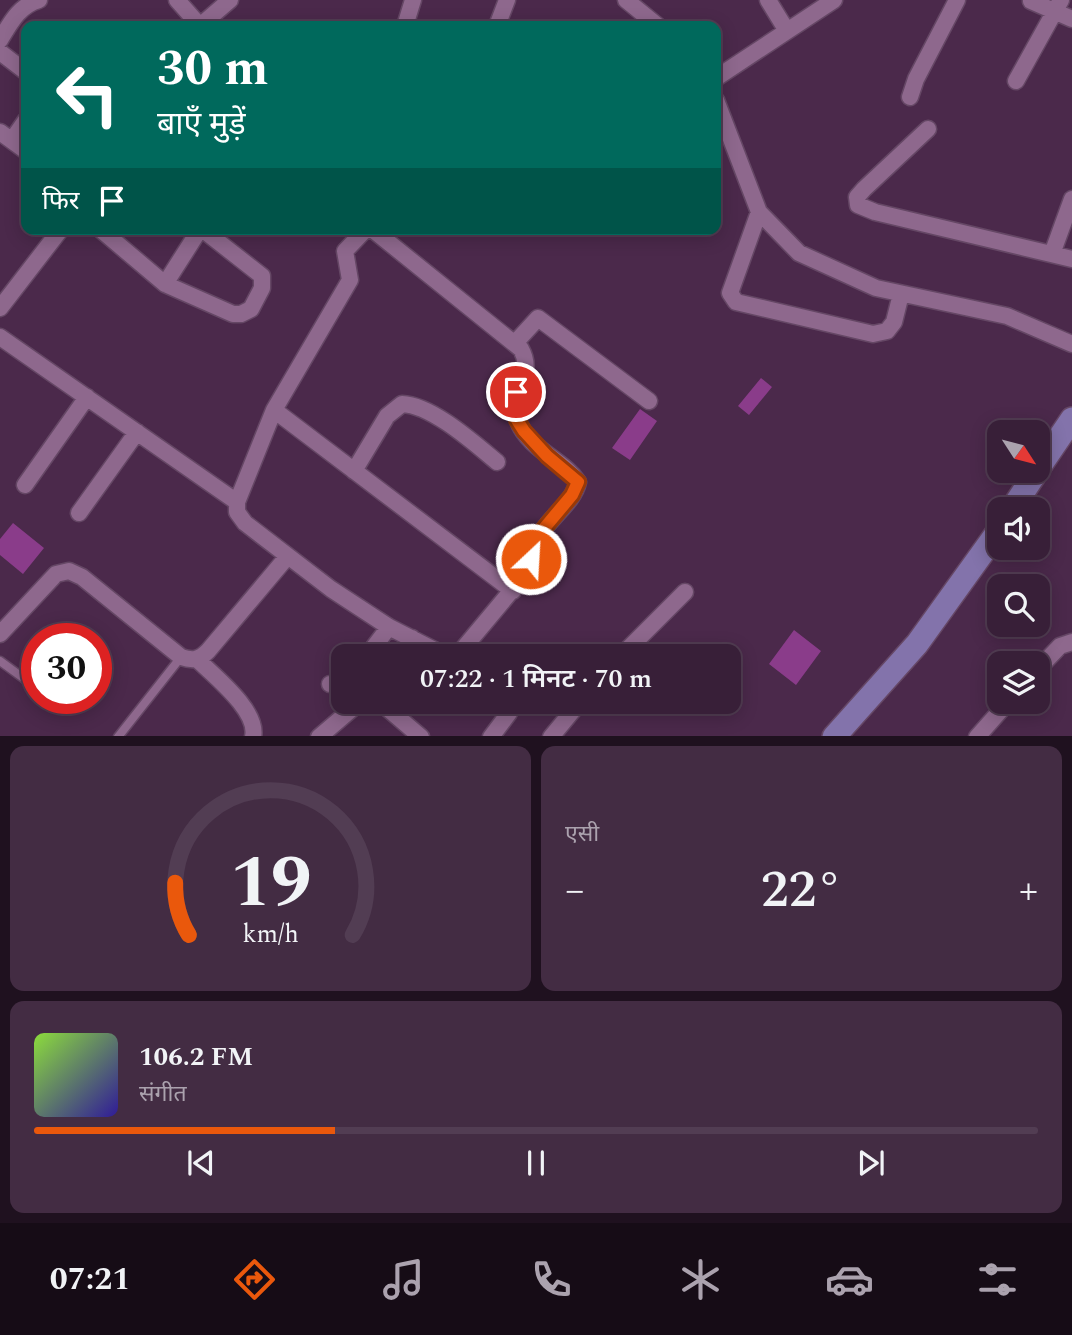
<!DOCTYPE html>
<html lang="hi">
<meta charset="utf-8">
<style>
body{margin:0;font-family:Spectral,"Noto Sans Devanagari",serif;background:#432c43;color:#f1f3f6;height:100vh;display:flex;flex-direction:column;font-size:26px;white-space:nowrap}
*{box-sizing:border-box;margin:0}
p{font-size:23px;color:#aba2ae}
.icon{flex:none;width:38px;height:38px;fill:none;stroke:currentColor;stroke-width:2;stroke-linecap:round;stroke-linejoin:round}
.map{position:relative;height:736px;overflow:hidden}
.details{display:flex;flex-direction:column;gap:10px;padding:10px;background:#1f111f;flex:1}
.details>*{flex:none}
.banner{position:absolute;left:21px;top:21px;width:700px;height:214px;border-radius:14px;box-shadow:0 4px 18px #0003,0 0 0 2px #523d53;background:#00695c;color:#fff;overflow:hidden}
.needle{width:46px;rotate:126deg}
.buttons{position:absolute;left:987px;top:420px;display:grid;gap:14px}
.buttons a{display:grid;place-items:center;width:63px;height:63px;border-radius:14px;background:#381f38;box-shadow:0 4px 18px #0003,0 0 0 2px #523d53;font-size:35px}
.speed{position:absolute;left:21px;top:623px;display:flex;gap:14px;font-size:35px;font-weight:700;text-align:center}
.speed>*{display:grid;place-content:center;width:91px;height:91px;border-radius:50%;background:#381f38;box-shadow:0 4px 18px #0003,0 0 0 2px #523d53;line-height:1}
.speed .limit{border:10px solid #d22;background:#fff;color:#111}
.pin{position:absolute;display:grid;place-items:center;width:60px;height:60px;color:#fff;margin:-30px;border:4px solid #fff;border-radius:50%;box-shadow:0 2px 7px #0007}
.me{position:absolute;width:77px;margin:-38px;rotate:25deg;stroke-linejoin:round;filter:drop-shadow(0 0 5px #0008)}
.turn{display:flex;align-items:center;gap:24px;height:147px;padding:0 21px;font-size:32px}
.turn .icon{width:91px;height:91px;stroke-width:2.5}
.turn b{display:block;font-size:49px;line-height:60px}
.then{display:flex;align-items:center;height:66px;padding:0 21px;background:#0003;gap:14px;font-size:26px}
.big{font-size:52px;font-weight:600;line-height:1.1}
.details .tile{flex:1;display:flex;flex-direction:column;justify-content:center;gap:10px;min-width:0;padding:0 24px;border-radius:14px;background:#432c43}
.details .dial{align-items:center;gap:0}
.dial svg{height:182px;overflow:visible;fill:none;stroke:#523d53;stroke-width:7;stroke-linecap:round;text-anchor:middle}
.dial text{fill:#f1f3f6;stroke:none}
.song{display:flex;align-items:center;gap:21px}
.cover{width:84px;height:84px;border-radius:10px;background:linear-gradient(135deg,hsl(90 70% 55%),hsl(250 70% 35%))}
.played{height:7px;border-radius:4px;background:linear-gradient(90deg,#ea580c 30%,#523d53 30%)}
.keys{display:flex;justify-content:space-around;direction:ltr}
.heat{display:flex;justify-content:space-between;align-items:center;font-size:38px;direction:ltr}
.details .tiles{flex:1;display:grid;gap:10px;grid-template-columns:1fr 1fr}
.tile:last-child{grid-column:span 2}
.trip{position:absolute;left:331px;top:644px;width:410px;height:70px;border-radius:14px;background:#381f38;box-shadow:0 4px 18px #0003,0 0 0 2px #523d53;font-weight:600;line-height:70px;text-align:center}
.menu{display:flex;height:112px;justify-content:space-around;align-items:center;background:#160c16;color:#aba2ae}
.menu .icon{width:49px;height:49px}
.menu .active{color:#ea580c}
.menu b{font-size:32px;color:#f1f3f6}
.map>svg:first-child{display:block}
</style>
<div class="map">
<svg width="1072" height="737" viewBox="0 0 1072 737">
<rect width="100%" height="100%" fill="#4b294b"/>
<path fill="#8a3c8a" d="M761,378L772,387L749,415L738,406Z
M640,409L657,421L630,460L612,448Z
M13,523L44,548L23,574L0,555V539Z
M794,630L821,651L796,685L769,664Z
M488,647L500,656H481Z"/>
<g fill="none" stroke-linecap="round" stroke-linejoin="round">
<defs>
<path id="lane" d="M0,661L37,688
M52,698L63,707
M118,737L181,657"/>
<path id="street" d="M177,0L200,26L230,0
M626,0L658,26
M768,0L787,31
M1031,1L1072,19
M405,26L413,0
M497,26L507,0
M0,40C11,22 19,6 39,0
M0,52L26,72
M716,78L834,0
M1016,81L1061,0
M910,97L916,79L957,0
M716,100L759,212L799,253L876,288L1007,316L1072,344
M928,129L864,189L857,197L858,205L875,212L1072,259
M0,132L26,151
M12,140L26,120
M759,212L730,293L736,302L873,334L887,331L894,322L901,294
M100,229L165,284L233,314H241L251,309L262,288V276L202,229
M372,229L521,349C537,378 505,392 518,421C529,450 564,460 578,482C574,501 552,516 542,532C532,546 531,564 522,578L457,656
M1052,254L1072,199
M165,284L200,229
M0,308L61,229
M0,337L237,502
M515,343L538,318L649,401
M274,410L350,280L345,251L366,229
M354,471L387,416L402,404C432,405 474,443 497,462
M25,485L87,397
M79,513L137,432
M0,634L56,574L69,571L82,577L181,657C193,661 199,660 208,651L287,557
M367,656L389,627
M398,656L412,638
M446,656L389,627L331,589L245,523L237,512V502L274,410L513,591
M621,656L685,592
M198,660C214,676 259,711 253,737
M1038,669L1060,646L1072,642
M330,684H343
M380,702L421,737
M319,737L360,702
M491,737L509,713V702
M551,737L580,702
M977,737L1008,702"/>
<path id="secondary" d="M1038,469L1072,419
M1012,509L1037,471
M834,737L917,644L999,530"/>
</defs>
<use href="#lane" stroke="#654765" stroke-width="11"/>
<use href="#street" stroke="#654765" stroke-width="19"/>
<use href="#secondary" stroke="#654765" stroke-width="26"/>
<use href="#lane" stroke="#8e688d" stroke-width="8"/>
<use href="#street" stroke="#8e688d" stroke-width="16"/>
<use href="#secondary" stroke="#8373ab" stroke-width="23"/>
</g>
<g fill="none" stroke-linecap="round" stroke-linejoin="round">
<defs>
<path id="route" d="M516,392L517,420L524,431L547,456L578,482L572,495L541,532L531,559"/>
</defs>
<use href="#route" stroke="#983908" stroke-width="18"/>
<use href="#route" stroke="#ea580c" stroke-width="12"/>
</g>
</svg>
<div class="buttons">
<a><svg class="needle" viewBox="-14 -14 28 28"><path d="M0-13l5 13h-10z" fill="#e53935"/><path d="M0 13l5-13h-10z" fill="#aba2ae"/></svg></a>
<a><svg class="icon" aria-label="sound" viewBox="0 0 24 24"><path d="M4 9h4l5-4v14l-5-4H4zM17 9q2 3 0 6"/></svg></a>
<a><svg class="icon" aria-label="search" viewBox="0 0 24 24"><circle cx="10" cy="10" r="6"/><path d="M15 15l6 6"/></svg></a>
<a><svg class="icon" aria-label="layers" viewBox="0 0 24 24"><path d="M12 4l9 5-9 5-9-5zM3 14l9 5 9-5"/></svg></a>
</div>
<div class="speed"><div class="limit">30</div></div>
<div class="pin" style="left:516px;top:392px;background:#d93025"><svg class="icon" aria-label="arrive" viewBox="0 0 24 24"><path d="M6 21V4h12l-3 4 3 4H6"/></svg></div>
<svg class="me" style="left:531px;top:559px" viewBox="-20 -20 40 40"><circle r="17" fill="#ea580c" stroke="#fff" stroke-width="3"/><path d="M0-11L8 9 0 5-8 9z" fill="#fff"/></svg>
<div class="trip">07:22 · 1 मिनट · 70 m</div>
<div class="banner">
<div class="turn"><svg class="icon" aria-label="left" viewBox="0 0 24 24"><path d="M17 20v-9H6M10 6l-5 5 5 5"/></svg><div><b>30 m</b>बाएँ मुड़ें</div></div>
<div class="then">फिर<svg class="icon" aria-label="arrive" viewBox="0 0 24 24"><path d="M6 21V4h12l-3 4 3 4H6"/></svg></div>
</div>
</div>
<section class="details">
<div class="tiles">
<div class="tile dial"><svg viewBox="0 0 100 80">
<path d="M14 69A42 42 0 1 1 86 69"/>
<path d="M14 69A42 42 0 0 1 8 46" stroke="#ea580c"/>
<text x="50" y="56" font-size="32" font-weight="700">19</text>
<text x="50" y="72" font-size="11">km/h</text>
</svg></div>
<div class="tile"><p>एसी</p>
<div class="heat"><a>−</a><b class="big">22°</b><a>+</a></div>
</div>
<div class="tile">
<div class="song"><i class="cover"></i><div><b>106.2 FM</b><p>संगीत</p></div></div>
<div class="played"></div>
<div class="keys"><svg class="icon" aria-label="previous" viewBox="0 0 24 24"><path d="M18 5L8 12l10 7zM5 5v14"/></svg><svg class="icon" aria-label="pause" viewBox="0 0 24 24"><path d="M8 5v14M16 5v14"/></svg><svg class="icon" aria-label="next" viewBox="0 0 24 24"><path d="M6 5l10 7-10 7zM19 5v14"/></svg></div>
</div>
</div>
</section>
<nav class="menu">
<b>07:21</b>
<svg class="icon active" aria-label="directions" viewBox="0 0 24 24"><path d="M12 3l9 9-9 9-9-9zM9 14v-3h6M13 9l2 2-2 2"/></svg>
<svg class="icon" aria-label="music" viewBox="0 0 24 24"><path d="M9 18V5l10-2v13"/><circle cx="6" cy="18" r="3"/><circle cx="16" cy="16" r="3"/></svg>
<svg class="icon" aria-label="phone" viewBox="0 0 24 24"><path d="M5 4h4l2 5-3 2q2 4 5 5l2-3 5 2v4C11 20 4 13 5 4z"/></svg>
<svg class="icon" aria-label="climate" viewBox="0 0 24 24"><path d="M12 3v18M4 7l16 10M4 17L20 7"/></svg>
<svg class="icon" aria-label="car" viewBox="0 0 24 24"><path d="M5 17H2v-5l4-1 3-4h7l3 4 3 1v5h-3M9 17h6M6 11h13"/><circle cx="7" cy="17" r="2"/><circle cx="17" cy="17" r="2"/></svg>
<svg class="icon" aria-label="filters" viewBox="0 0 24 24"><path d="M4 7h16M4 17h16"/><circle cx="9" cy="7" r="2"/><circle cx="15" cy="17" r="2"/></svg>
</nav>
